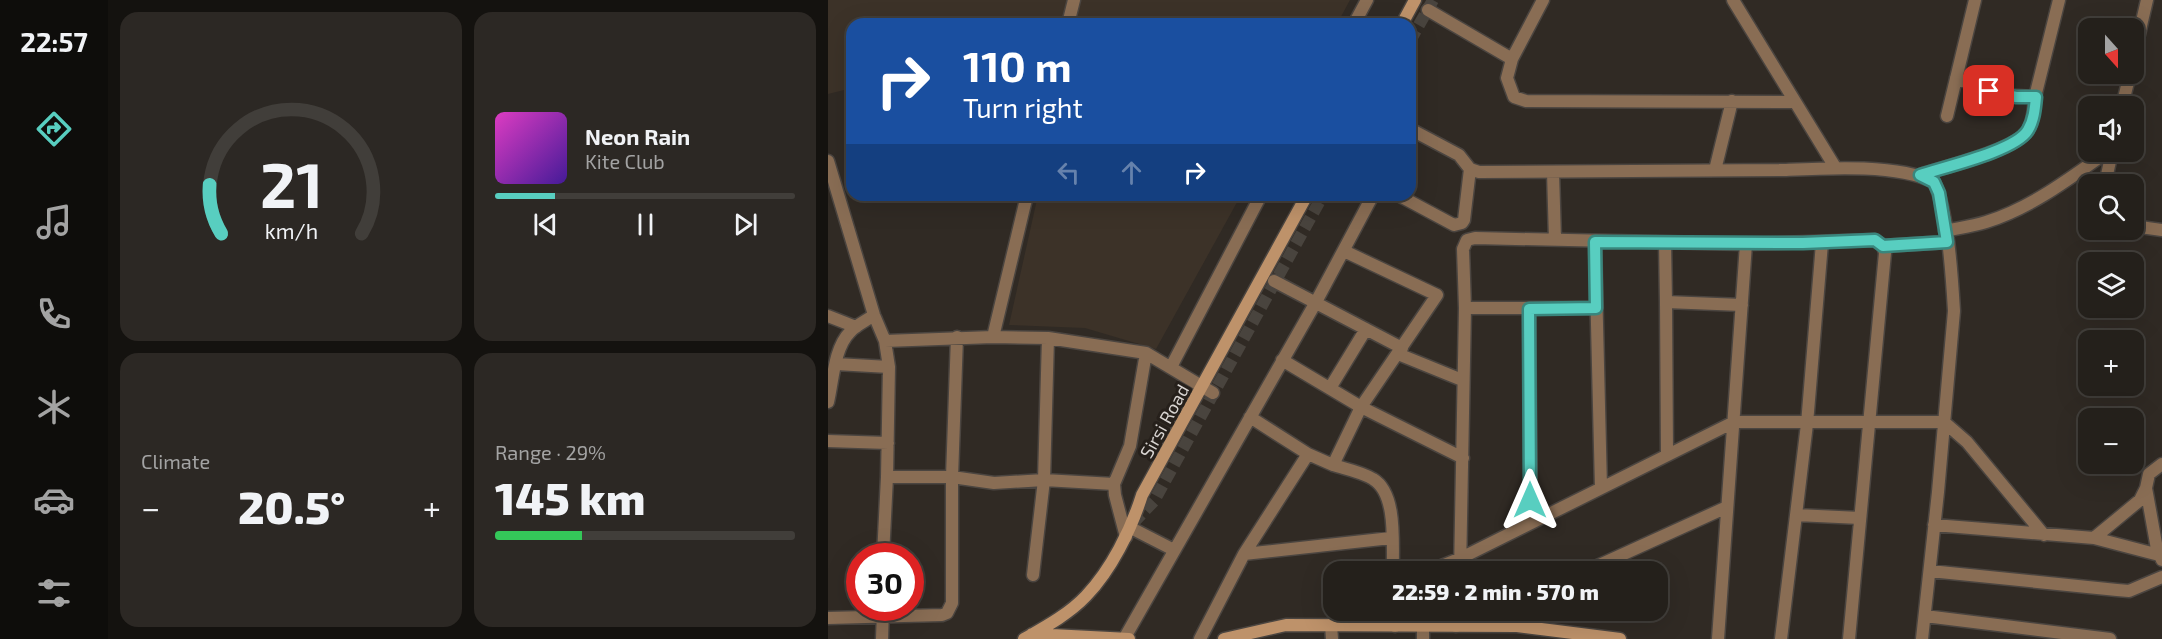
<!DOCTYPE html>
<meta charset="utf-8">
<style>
body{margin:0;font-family:"Exo 2",sans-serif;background:#2c2824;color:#f1f3f6;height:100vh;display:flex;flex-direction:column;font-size:22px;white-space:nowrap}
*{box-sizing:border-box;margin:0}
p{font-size:20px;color:#a3a3a3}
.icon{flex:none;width:33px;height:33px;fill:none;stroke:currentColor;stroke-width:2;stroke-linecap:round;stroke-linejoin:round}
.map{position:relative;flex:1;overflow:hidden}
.side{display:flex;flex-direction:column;gap:12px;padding:12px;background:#14120f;width:720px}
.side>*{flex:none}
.hud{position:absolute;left:18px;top:18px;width:570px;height:183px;border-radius:18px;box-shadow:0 6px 24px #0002,0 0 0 2px #413e3a;background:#1a4fa0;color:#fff;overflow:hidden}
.needle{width:39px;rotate:159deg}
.buttons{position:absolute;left:1250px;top:18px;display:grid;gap:12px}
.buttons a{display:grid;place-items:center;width:66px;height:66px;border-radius:12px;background:#24201b;box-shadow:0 6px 24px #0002,0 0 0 2px #413e3a;font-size:30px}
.speed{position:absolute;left:18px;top:543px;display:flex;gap:12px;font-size:30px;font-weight:700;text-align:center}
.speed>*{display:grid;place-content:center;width:78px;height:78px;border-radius:50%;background:#24201b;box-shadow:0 6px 24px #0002,0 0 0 2px #413e3a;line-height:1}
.speed .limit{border:9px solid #d22;background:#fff;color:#111}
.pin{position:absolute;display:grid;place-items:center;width:51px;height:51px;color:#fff;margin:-26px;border-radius:12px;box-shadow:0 3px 9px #0006}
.me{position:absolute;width:66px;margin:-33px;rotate:0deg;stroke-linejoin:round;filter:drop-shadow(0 0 4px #0008)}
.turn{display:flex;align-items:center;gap:21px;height:126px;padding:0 18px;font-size:27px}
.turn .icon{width:78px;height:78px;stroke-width:2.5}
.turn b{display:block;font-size:42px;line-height:51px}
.lanes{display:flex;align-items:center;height:57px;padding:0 18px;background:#0003;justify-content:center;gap:30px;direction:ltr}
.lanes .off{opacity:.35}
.big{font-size:45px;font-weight:800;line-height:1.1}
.side .tile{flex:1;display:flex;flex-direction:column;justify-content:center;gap:9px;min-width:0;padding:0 21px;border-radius:18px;background:#2c2824}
.side .dial{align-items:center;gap:0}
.dial svg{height:156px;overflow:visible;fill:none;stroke:#413e3a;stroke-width:7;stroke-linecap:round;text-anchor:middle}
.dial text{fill:#f1f3f6;stroke:none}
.song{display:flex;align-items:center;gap:18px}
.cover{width:72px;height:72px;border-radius:9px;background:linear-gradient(135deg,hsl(310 70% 55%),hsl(260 70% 35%))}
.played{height:6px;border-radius:3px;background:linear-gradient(90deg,#58cec0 20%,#413e3a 20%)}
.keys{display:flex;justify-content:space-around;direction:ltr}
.heat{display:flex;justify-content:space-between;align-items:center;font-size:33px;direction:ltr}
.charge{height:9px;border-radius:4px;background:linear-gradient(90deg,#34c759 29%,#413e3a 0)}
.side .tiles{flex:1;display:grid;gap:12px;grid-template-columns:repeat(2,1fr)}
.trip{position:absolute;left:495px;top:561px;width:345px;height:60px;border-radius:18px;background:#24201b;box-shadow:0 6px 24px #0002,0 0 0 2px #413e3a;font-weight:800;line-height:60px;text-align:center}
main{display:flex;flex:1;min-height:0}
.menu{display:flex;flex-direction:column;width:108px;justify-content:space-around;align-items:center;background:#0e0d0b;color:#a3a3a3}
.menu .icon{width:42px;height:42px}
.menu .current{color:#58cec0}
.menu b{font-size:27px;color:#f1f3f6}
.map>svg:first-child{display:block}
</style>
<main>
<nav class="menu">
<b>22:57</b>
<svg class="icon current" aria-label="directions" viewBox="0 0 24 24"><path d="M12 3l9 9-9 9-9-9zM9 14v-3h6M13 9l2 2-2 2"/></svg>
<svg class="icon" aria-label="music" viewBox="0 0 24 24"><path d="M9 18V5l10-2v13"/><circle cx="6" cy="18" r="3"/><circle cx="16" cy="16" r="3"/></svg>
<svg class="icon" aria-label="phone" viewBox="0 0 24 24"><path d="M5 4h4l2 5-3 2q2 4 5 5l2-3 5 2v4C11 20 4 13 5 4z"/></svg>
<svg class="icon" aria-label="climate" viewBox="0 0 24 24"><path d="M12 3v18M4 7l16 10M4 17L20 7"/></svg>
<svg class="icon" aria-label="car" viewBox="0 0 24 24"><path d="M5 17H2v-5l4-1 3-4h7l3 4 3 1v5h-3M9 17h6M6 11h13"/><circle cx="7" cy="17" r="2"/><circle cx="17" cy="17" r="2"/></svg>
<svg class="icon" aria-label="filters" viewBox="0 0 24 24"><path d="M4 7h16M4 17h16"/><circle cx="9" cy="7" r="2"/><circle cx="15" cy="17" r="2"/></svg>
</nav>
<section class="side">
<div class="tiles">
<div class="tile dial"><svg viewBox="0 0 100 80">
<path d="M14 69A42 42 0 1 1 86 69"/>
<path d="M14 69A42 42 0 0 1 8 44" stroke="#58cec0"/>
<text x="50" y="56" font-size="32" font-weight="700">21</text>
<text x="50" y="72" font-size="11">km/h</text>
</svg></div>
<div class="tile">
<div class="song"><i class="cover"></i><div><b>Neon Rain</b><p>Kite Club</p></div></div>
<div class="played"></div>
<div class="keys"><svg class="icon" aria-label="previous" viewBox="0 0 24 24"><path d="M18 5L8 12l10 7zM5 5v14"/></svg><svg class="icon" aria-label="pause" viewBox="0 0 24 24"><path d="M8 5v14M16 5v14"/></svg><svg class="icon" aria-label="next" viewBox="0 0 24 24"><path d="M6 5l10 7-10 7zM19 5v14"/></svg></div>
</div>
<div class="tile"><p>Climate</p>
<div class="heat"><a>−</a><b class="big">20.5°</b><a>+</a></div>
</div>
<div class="tile"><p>Range · 29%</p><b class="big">145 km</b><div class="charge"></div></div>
</div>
</section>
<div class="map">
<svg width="1334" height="639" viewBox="0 0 1334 639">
<rect width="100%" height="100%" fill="#302a24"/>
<path fill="#3c3228" d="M0,0H522L509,24H24V88L0,94Z
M210,195H413L328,349L257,328L181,325Z"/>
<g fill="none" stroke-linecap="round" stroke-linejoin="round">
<path stroke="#49443e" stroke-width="12" stroke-dasharray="12 6" stroke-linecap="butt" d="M582,41L605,0
M305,523L326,501L495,195"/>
<defs>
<path id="street" d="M715,0L684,59L679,78L686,97L698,101L966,102
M905,0L1007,167
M600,10L684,59
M240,24L246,0
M526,24L539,0
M1305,60L1319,0
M1128,78L1175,95L1207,97
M1294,106L1302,74
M1119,116L1147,0
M582,129L631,155L642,169L651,172L958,170C999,168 1070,164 1106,182C1120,211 1124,277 1126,311L1110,492L1094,639
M0,161L46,315L57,341L61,367L59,477L55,556
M887,170L904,101
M725,172L727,240
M1092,175C1116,167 1188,150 1200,130C1206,120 1206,108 1207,97L1231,0
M1277,184L1284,152
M570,195L626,225L634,223L636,220L642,169
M1305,226L1334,230
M1117,231C1131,228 1145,226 1158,222C1203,208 1241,179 1279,152
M767,242L773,488
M837,243L838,302
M918,244L1047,240L1055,246L1057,253L1021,639
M1055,246L1119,242
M446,281L574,348
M637,308H768
M701,309L703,523
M0,316L28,327
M165,337L199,195
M57,341L165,337L220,338L318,353L385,393
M570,354L634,380
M454,360L533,407L635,458
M8,364L61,367
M343,367L433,195
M502,388L538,329
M0,402C5,381 6,348 22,332C28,325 38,321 46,315
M422,417L480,454L505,465L533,407L609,295L516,251
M0,441L60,443
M839,455L838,302L914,305
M505,465C518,469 534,472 545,479C570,494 564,546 565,572
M59,477H124L166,483L216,480L286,484
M1318,488L1329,549L1334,560
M968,515L1032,518
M1106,525L1266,538L1312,500L1318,488L1321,474L1334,464
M303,528L346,550
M298,537L287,495L286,484L302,446L318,353
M1266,538L1331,555
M416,554L563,538
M1102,571L1289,590L1301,591L1334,577
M599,572L633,558L906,422H1116L1139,442L1216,535
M632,572L637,308L635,249L639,240L647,238L918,244L890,639
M756,572L899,507
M205,575L216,480L220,338
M566,610L567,626
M1097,616L1282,639
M0,618L114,615L119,613L124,603V477L129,337
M503,625L504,639
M595,626V639
M628,626L629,610
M54,639L55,610
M296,639L488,302L545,195
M372,639L416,554L480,454
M953,639L979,424L994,243"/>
<path id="secondary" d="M574,24L587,0
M204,634L301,639
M196,639C217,627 241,614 258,596C283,570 303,530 314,495L479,195
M396,639L458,625L689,626L792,639"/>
</defs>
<use href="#street" stroke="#4b4540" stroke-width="15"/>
<use href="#secondary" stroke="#4b4540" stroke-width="15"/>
<use href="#street" stroke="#896d54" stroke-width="12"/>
<use href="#secondary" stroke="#be926a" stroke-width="12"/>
</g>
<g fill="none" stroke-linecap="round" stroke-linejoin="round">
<defs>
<path id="route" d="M702,500L701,309L768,308L767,242L975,243L1047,240L1055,246L1119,242L1111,193L1106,182L1092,175C1116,167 1188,151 1200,130C1206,120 1207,108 1208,97H1188L1161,91"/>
</defs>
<use href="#route" stroke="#39867d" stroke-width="15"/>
<use href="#route" stroke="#58cec0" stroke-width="10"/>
</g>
<g text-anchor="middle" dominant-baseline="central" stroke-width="6" stroke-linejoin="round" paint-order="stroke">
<g font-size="18" fill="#d8d4d1" stroke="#26201b">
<text transform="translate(336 421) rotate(-61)">Sirsi Road</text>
</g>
</g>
</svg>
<div class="buttons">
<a><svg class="needle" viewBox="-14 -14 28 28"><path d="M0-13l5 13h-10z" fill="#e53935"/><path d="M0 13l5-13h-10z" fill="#a3a3a3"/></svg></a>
<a><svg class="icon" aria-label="sound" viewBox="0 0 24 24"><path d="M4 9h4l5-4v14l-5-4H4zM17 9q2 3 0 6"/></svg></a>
<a><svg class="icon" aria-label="search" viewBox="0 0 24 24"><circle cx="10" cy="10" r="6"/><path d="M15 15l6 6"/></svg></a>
<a><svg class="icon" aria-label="layers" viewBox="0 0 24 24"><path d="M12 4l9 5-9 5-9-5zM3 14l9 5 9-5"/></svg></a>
<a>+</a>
<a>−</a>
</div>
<div class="speed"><div class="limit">30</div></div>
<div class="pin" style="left:1161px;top:91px;background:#d93025"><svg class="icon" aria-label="arrive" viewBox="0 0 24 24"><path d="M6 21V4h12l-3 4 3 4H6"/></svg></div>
<svg class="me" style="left:702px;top:500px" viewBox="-20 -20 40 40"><path d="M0-17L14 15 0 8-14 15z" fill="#58cec0" stroke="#fff" stroke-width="4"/></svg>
<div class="trip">22:59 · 2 min · 570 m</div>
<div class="hud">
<div class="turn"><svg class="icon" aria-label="right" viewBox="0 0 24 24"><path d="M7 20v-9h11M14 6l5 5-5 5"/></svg><div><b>110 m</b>Turn right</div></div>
<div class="lanes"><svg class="icon off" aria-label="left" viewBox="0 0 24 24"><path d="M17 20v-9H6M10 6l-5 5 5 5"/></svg><svg class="icon off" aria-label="ahead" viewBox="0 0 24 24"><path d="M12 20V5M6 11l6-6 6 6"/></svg><svg class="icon" aria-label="right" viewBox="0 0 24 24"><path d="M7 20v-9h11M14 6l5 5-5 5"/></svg></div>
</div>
</div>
</main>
